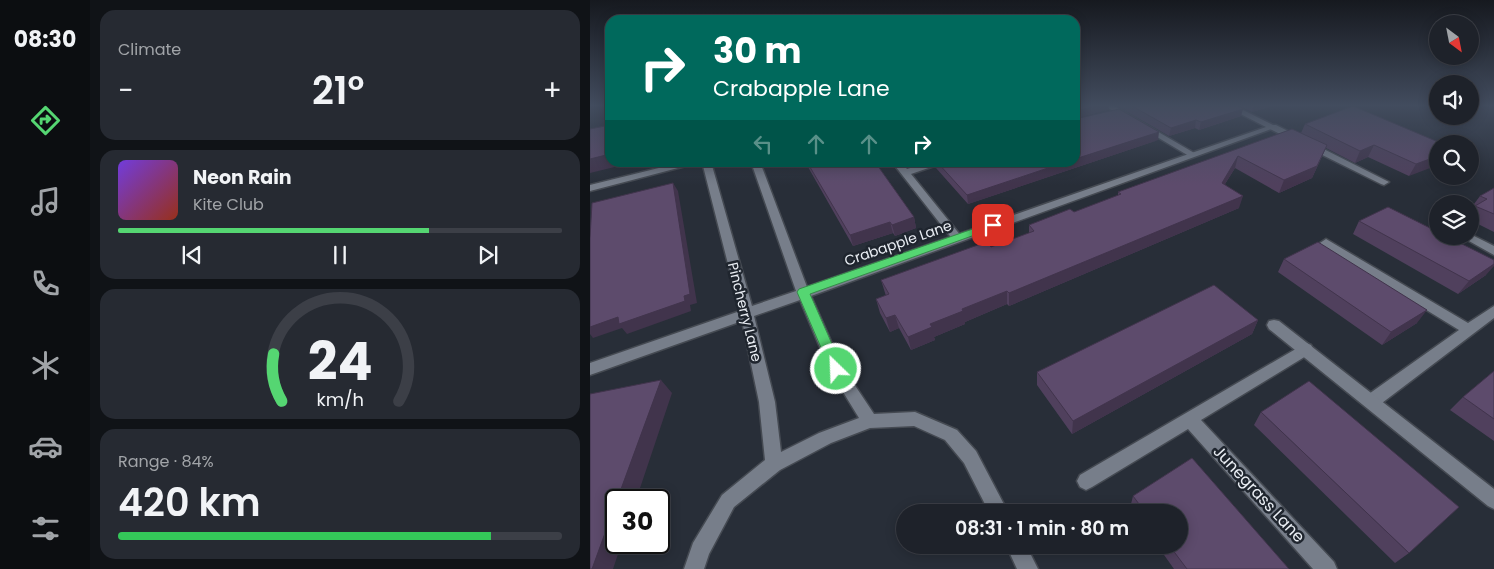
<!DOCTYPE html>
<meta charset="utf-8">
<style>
body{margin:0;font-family:Poppins,sans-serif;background:#262a32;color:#f1f3f6;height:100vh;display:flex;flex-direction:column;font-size:19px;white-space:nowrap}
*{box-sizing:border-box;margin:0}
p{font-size:16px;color:#a1a4a8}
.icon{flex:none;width:28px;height:28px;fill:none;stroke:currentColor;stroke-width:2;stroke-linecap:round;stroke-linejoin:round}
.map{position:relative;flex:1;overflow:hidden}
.panel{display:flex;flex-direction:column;gap:10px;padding:10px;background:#101317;width:500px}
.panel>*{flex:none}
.top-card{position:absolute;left:15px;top:15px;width:475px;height:152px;border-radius:15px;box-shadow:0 2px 12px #0003,0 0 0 1px #3c3f47;background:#00695c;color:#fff;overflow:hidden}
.needle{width:32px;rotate:148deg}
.fabs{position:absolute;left:839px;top:15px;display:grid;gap:10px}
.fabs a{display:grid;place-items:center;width:50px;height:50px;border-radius:50%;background:#1e222a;box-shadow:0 2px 12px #0003,0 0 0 1px #3c3f47;font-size:25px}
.speed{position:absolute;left:15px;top:489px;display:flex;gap:10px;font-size:25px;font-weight:700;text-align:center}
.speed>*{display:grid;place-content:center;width:65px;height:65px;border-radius:50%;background:#1e222a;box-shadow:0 2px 12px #0003,0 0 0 1px #3c3f47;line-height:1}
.speed .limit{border:2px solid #111;border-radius:8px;background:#fff;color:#111}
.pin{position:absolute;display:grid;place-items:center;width:42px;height:42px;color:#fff;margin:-21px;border-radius:10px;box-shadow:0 2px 8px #0006}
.me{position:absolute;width:55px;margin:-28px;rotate:336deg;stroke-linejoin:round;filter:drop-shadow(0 0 4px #0008)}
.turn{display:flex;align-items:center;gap:18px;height:105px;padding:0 25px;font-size:22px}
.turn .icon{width:65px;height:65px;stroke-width:2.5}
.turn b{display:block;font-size:35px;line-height:42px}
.lanes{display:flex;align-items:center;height:48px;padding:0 25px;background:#0003;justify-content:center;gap:25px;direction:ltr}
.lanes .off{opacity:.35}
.big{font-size:38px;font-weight:600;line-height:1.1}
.panel .widget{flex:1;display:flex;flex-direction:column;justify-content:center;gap:8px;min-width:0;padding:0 18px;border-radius:15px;background:#262a32}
.panel .dial{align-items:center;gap:0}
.dial svg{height:130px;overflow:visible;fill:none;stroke:#3c3f47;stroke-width:7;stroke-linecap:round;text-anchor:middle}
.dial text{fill:#f1f3f6;stroke:none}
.song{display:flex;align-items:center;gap:15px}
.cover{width:60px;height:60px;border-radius:8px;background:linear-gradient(135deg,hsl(260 70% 55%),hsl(10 70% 35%))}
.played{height:5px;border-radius:2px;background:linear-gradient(90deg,#55d672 70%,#3c3f47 70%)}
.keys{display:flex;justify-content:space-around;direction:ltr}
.heat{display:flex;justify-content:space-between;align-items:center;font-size:28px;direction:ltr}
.charge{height:8px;border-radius:4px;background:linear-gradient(90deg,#34c759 84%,#3c3f47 0)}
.trip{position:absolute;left:306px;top:504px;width:292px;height:50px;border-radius:25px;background:#1e222a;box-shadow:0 2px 12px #0003,0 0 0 1px #3c3f47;font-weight:600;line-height:50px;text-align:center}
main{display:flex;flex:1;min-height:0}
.tabs{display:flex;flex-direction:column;width:90px;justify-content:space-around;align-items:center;background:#0c0e11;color:#a1a4a8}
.tabs .icon{width:35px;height:35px}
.tabs .selected{color:#55d672}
.tabs b{font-size:22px;color:#f1f3f6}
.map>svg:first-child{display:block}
</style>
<main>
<nav class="tabs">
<b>08:30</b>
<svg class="icon selected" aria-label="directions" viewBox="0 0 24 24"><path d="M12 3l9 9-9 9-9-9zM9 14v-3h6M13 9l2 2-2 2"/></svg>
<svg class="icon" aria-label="music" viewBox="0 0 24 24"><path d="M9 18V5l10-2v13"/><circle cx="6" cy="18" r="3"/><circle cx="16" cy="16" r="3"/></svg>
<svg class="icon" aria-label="phone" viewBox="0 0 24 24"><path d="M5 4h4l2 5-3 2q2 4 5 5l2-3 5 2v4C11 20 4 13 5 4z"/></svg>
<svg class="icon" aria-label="climate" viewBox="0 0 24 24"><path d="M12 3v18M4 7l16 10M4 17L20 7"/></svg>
<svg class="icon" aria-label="car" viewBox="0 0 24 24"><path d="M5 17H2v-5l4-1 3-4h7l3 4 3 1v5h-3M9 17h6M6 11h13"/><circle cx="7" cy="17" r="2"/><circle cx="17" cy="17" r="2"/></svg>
<svg class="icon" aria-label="filters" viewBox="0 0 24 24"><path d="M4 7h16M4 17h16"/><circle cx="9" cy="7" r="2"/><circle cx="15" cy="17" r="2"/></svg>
</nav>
<section class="panel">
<div class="widget"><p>Climate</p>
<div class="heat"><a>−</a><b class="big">21°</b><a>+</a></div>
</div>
<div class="widget">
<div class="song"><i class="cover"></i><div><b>Neon Rain</b><p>Kite Club</p></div></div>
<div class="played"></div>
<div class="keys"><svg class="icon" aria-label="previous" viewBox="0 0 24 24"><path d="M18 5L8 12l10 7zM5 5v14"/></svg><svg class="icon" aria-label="pause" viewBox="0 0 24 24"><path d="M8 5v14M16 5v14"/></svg><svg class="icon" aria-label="next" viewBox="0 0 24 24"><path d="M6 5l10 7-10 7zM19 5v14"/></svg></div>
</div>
<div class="widget dial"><svg viewBox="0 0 100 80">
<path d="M14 69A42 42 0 1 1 86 69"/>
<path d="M14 69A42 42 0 0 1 9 40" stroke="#55d672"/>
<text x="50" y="56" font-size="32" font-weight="700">24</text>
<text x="50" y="72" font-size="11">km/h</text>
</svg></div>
<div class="widget"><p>Range · 84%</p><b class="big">420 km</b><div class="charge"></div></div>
</section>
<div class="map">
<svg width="904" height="569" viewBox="0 0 904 569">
<rect width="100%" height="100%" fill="#282e38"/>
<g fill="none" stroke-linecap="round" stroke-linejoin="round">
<defs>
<path id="service" d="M515,106H524L606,154L602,157L599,156Z
M680,125H686L799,182L794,185L791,184L680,129Z
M302,162H311L317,169L340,162H356L321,174L371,236L373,238L371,240H363Z
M880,234L904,246V255L870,236H880Z
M736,239L878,323L904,306V318L788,406L782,408L776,406L774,401L776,396L869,330L732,246L730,243Z
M716,343L721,345L723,349L721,353L611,420L744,562L747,569H723L598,429L502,487L496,490L490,487L487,481L490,475Z"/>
<path id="minor" d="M635,106H645L687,127L221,296L252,366L284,414L325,412L367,430L386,451L418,512H399L374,463L355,440L324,426L280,428L241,443L190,470L144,507L119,554L114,569H94L103,543L132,495L175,460L169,402L152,321L0,375V363L150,311L112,162H121L162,306L206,291L161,162H170L217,287L676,127ZM210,300L239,369L269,418L229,433L191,452L185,402L164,316Z
M93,162H111L0,191V185Z
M684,320L689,321L904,489V509L898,506L679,329L677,325L679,321Z
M416,545H436L448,569H427Z"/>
</defs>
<use href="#service" stroke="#454a52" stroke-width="3"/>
<use href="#minor" stroke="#454a52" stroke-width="3"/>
<use href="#service" fill="#777e8a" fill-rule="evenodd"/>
<use href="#minor" fill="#777e8a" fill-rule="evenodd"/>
</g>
<path fill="#50405d" d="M527,106H648L651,116L609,130L605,128L579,136Z
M649,106H682L662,112Z
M715,124L853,144L819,176L778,157L765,163L736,148L722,178L689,193L645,168L635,184L649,208L419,306L417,304L375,322V324L344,337L345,340L321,350L309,328L300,332L290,313L286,299L296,296L291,280L401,247L439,233V225L484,212L528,196V192L711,133Z
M568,140L378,204L346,168L345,162H485Z
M216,162H285L324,217L326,228L305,236L303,233L263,246L218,167Z
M904,188V232L880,220V213L883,209L881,208L890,196Z
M769,221L896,275L868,294L763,234Z
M694,259L827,323L792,345L688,272Z
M668,320L662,334L482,434L447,385V372Z
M904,371V441L860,410L873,397Z
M671,412L819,553L805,563L664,425Z
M602,458L699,569H584L567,545H590V512H544L540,508L543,496Z"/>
<path fill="#41344c" d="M507,106H519L518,110L485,119V111Z
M664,106H682L662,112Z
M653,109L651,116L609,130L611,122Z
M606,120L605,128L579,136L581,128Z
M569,132L568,140L378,204L377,195L476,162H485V159Z
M737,145L722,178L689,193L694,180Z
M784,145L778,157L765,163L770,151Z
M20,154V162H45L0,173V159Z
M648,156L645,168L628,195L632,183Z
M848,156V165L819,176L826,164Z
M83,183L88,191L107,303L100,305L101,311L37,334L32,328L3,338L0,334V327Z
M653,196L649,208L419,306V293Z
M324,217L326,228L305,236L302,225Z
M300,222L303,233L263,246L260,235Z
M904,264V266L896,275L868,294L879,281Z
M417,291V304L375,322V324L344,337L345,340L321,350L318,337L340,324L372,309Z
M837,310L827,323L792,345L801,332Z
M305,315L309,328L300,332L296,318Z
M668,320L662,334L482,434L483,421Z
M71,380L82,393L46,500H27Z
M26,503V542H32L23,569H2Z"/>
<path fill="#5d4b6c" stroke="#41344c" d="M485,106H507L485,111Z
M542,106H648L653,109L611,122L606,120L581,128Z
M763,106L853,144H848V156L826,164L784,145L770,151L715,124Z
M529,109L569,132L485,159V119Z
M20,125V154L0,159V129Z
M702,129L737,145L727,166L694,180L648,156L632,183L653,196L419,293L417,291L372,309L373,311L340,324L342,327L318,337L305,315L296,318L286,299L299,294L291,280L396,242L401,247L444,231L439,225L480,209L484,212L531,194L528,192Z
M217,162H285L324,217L302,225L300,222L260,235Z
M347,162H476L377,195Z
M83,183L100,294L94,296L95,301L29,324L28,317L0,327V238L2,203Z
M904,188V214L885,206L897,199L890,196Z
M798,207L848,232V236H856L904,260V264L879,281L769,221Z
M728,242L837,310L801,332L694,259Z
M624,285L668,320L483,421L447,372Z
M904,371V419L873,397Z
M71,380L27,500H26V503L2,569H0V394Z
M719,381L869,507L819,553L671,412Z
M602,458L699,569H597L579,545H590V512H555L543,496Z"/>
<linearGradient id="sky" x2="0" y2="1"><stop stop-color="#16191f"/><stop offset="0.57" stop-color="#424c5e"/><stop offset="1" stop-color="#424c5e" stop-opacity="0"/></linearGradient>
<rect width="904" height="185" fill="url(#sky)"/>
<path fill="#55d672" stroke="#378b4a" d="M403,222L407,223V227L220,294L253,369L251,373L246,374L242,373L207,292L209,289Z"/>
<g text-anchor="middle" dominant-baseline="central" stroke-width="5" stroke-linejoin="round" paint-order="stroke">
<g font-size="14" fill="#eaeef4" stroke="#1f252e">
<text transform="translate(308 243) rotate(-19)">Crabapple Lane</text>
<text transform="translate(155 312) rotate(76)">Pincherry Lane</text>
</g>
<g font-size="16" fill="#eaeef4" stroke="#1f252e">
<text transform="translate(669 494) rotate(47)">Junegrass Lane</text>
</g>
</g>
</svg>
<div class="fabs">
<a><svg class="needle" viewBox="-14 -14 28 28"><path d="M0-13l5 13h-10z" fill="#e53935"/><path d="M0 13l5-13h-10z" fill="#a1a4a8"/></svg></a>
<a><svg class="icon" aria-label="sound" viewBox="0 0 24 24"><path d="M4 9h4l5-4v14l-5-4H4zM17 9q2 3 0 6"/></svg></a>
<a><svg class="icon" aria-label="search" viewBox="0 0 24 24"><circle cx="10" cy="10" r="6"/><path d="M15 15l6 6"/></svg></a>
<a><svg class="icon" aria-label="layers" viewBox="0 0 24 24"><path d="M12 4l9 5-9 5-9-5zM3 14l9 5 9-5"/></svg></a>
</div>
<div class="speed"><div class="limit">30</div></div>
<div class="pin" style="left:403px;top:225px;background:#d93025"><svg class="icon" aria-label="arrive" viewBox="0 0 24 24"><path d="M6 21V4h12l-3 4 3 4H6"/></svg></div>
<svg class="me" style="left:246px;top:369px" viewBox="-20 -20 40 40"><circle r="17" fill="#55d672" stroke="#fff" stroke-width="3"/><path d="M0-11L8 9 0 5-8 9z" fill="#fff"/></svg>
<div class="trip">08:31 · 1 min · 80 m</div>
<div class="top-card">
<div class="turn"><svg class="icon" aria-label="right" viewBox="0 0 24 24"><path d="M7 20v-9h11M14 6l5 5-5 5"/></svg><div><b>30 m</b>Crabapple Lane</div></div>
<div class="lanes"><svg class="icon off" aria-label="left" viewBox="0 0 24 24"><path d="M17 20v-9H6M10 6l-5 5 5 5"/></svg><svg class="icon off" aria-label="ahead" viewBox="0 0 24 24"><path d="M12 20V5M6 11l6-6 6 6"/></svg><svg class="icon off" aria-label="ahead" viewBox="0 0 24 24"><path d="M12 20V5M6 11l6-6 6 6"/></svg><svg class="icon" aria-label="right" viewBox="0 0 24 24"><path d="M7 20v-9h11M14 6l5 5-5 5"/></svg></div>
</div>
</div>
</main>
